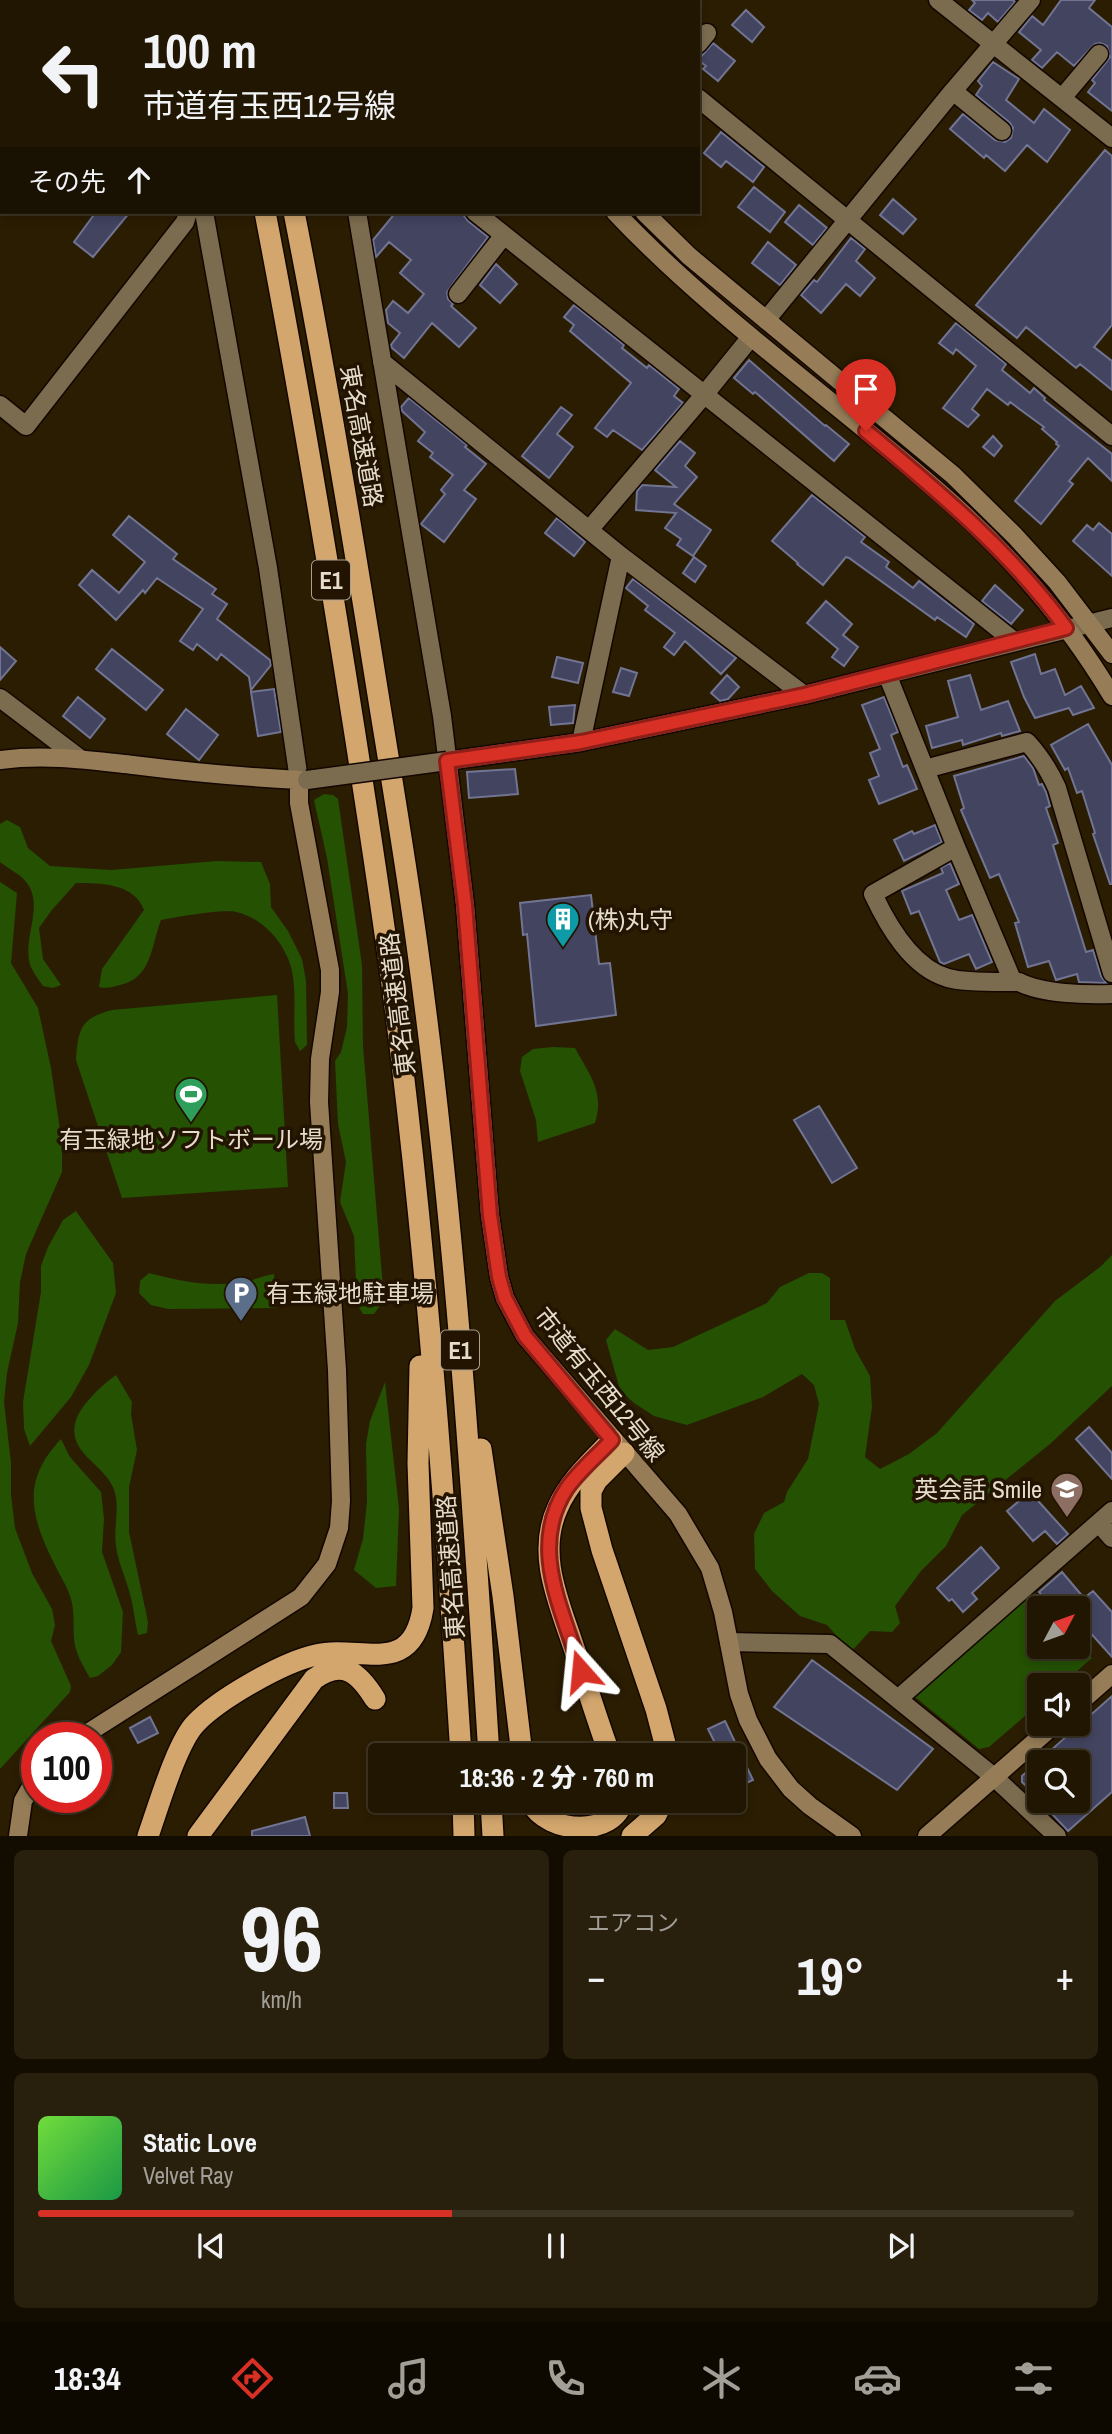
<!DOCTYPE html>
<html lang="ja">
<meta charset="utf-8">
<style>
body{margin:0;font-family:"Archivo Narrow","Noto Sans JP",sans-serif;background:#281f0c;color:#f1f3f6;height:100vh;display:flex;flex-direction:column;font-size:26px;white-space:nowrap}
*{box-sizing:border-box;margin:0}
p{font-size:23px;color:#a29f99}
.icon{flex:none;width:38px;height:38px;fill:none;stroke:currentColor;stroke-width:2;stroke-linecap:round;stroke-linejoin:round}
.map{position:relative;height:1836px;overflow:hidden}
.details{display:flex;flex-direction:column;gap:14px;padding:14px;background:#120c01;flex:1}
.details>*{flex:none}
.top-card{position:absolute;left:0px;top:0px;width:700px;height:214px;box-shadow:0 4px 10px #0003,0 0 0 2px #3d3524;background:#201602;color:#f1f3f6;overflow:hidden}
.needle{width:46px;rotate:49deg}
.buttons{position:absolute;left:1027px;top:1596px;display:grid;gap:14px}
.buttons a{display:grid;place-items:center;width:63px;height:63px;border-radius:7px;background:#201602;box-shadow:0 4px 10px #0003,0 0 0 2px #3d3524;font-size:35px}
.speed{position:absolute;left:21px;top:1722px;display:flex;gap:14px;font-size:35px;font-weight:700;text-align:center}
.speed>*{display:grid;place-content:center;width:91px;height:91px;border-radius:50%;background:#201602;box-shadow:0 4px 10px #0003,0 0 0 2px #3d3524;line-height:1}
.speed .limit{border:10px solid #d22;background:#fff;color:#111}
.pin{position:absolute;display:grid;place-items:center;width:60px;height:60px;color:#fff;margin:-72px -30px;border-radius:50% 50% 50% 0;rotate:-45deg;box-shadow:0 0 7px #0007}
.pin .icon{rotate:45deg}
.me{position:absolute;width:77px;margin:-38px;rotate:342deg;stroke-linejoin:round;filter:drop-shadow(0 0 5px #0008)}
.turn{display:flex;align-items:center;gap:24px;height:147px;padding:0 28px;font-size:32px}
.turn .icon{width:91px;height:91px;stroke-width:2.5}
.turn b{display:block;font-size:49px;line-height:60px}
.then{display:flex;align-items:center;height:66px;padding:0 28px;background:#0003;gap:14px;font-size:26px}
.big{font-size:52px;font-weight:800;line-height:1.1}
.details .tile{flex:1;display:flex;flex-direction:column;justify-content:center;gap:10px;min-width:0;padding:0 24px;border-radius:10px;background:#281f0c}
.details .dial{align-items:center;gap:0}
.dial b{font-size:91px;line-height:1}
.song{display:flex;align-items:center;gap:21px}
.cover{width:84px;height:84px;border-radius:10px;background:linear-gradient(135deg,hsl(100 70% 55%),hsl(140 70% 35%))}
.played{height:7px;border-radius:4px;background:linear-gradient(90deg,#d93025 40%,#3d3524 40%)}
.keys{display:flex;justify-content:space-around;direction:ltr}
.heat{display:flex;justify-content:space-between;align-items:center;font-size:38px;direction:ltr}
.details .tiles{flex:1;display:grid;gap:14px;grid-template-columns:1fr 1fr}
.tile:last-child{grid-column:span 2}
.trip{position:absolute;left:368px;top:1743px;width:378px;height:70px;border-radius:7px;background:#201602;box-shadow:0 4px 10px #0003,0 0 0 2px #3d3524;font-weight:800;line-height:70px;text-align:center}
.tabs{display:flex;height:112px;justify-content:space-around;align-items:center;background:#0d0901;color:#a29f99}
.tabs .icon{width:49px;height:49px}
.tabs .selected{color:#d93025}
.tabs b{font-size:32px;color:#f1f3f6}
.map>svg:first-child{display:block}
</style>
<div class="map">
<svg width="1112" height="1836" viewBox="0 0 1112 1836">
<rect width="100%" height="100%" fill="#2b1d02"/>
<path fill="#245102" d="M324,794L333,795L338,799L362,965L363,1046L384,1300L374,1314H363L357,1304L354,1236L340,1202L346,1162L338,1124L335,1061L341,1052L347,1027L348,994L327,858L314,800Z
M7,820L20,827L28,848L50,866L111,870L217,861L261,862L270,884L271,907L288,931L302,959L306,981L307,1045L300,1051L295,1042C293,1020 296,998 293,977C290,949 265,918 236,912C221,909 178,917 161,920C151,946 152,978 120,985C112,987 107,989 99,987L102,969L144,910C134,883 100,883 76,883L51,911L39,928L43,959L61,985L53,988L43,986C39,980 34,974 31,967C21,942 43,910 29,886C22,874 11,871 0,862V824Z
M0,882L17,893L11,963L38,1008L51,1068L62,1144V1172L26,1254L20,1282L18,1323L7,1373L4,1402L11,1463V1495L15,1528L32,1573L52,1609L55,1625L51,1641L71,1686L70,1692L0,1769Z
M277,995L288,1187L122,1198L76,1060C78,1029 81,1018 112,1010Z
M553,1047L575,1048C589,1074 605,1092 595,1123L538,1142L536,1120L520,1071L522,1057L533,1049Z
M76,1211L113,1263L116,1293L89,1365L71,1397L30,1446L24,1429L23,1402L41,1292V1266L48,1247L63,1220Z
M1112,1255V1386L1050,1444L962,1515L946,1546L921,1571L895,1606L900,1623L892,1632L870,1631L851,1652L827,1625L800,1616L772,1591L755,1569L754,1534L764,1513L784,1502L787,1492L808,1459L819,1404L814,1385L802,1374L763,1397L687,1425L654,1416L634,1403L620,1390L606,1340L615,1329L648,1350L673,1347L767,1303L780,1287L809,1273H822L830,1278V1320H845L855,1349L870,1376L872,1407L865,1457L880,1469L909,1454L937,1433L1055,1301L1100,1267Z
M149,1273C182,1282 214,1288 248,1281C257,1279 265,1275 274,1274L276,1308L168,1309L151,1305L139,1293L140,1281Z
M116,1375L132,1402L131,1414L137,1450L129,1487V1532L148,1622L147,1633L138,1635C135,1623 134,1610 131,1598C127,1580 118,1563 116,1546C113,1526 121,1505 113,1487C103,1464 69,1453 75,1424C78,1407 102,1385 116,1375Z
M385,1382L399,1509L396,1586L376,1588L354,1570L363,1539L367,1502L366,1444L370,1421Z
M61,1439L70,1457L101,1492L104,1519L102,1552L123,1612L121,1652L112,1665L98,1676L90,1678C83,1666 75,1653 74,1639C73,1624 75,1610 70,1596C67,1586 60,1576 56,1567C31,1518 20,1482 61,1439Z
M1027,1584L1048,1608H1040V1647H1078V1642L1092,1658L1061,1685H1040L1039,1704L989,1747L979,1749L915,1697V1685Z"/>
<path fill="#424460" stroke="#717492" stroke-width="2" d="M972,0H1013L1015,2L998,22L988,13L982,20L969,10L975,3Z
M1061,0H1095L1089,8L1112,27V111L1088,92L1095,83L1092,80L1110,57L1107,46L1100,43L1095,44L1074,66L1057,52L1042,68L1032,60L1041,50L1019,32L1032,16L1043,25Z
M746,10L764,27L752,42L732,25Z
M713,43L735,61L718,81L703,69L706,66L698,60Z
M993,62L1019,79L1006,100L1034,123L1044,109L1070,130L1047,162L1027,145L1005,171L986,155L984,158L950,129L963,114L995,140L1005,142L1011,138L1013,128L1010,123L976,95L982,86L978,81Z
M721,132L764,167L753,182L726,161L721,167L704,153Z
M1105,150L1112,156V325L1094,347L1112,361V390L1080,364L1076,368L1026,327L1017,338L976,305Z
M754,187L785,212L770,232L738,207Z
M893,199L916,219L903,234L880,215Z
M799,205L827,228L813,245L785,222Z
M96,212H130L93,257L74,242Z
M396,212H461L468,221L488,237L447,292L448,299L453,304L451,306L476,328L459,347L432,323L404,358L392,348L391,345L400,333L388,323L386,310L393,301L408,313L424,294L400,273L411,260L389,242L376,257L373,240Z
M851,238L865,249L856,261L875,278L860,296L846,284L821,313L801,295L814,280L817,282Z
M768,242L796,265L780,285L752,263Z
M496,264L517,284L500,303L480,285Z
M574,305L624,345L622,348L647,368L649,365L679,389L674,396L683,403L642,450L613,430L607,437L595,428L631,383L570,331L574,325L564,317Z
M956,323L1006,364L1002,370L1030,393L1034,388L1045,398L1044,400L1112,454V481L1088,458L1069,481L1073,484L1041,524L1015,501L1059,446L1056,444L1057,442L1042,429L1044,427L1010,402L1008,405L987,389L972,409L979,415L968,427L943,408L976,366L956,349L953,354L939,343Z
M749,360L825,426L826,425L849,444L834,461L755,392L753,394L734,378Z
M409,398L467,445L465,447L486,464L464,490L476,499L444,542L421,524L445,494L441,490L453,475L430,457L433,453L418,441L425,432L402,411L401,407Z
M561,407L572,415L557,434L573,447L549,478L522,456Z
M993,436L1002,446L994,456L983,447Z
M680,441L695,453L685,466L697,477L674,504L711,530L693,556L677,545L681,539L665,528L676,513L636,510L637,491L642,485L676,487L655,470Z
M812,495L865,537L861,542L889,562L886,567L913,588L919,581L974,624L966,637L937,617L935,620L849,558L846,557L823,585L797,564L798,563L772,541Z
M129,516L177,554L173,559L216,589L212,594L227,604L217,619L270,660L271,665L251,690L249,677L221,654L217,660L197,644L193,650L180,641L203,609L157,578L145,593L143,590L116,620L79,585L92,570L119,593L145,562L113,535Z
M557,518L585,542L574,556L545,533Z
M1099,523L1112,534V576L1073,541L1087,525L1093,530Z
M694,557L706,566L695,582L683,573Z
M633,579L736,658L721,674L685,641L674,655L664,647L675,633L645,610L648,606L626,588Z
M995,585L1023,610L1011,624L982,601Z
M826,601L852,624L843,635L858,647L844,666L832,657L838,649L807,623Z
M0,647L16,661L0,680Z
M112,649L163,690L146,710L96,669Z
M1035,654L1041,674L1055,669L1065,695L1081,686L1094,708L1073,715L1069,708L1035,718L1024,697L1011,662Z
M557,657L583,663L578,683L552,677Z
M621,668L637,673L629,696L613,692Z
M727,675L739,687L728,699L720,701L711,693Z
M970,675L981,710L1008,701L1020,731L1002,736L1001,733L963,745L962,740L932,748L926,726L958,717L948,681Z
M274,689L281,732L258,736L251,692Z
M78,697L105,719L90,738L63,716Z
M884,697L898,732L891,735L903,767L907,765L917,789L879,804L869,780L879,776L870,753L880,749L862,705Z
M575,705L573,723L551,725L549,707Z
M186,709L218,735L199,760L167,734Z
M1088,724L1112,765V884H1110L1093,834L1095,833L1082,791L1077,793L1068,768L1065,770L1051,745Z
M1024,756L1033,768L1039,785L1042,784L1046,792L1050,806L1046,808L1058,843L1053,845L1086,952L1093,950L1101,976L1106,983L1079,982L1077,974L1056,980L1049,961L1028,967L1015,923L1019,922L999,874L990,878L961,810L964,808L954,776Z
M515,769L518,794L469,798L467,772Z
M935,825L942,842L904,861L894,840L912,831L914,834Z
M950,863L959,884L946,890L959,920L972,915L992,962L976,969L969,954L944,964L940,962L919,911L911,914L902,891L943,873L941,868Z
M591,895L599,964L610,963L616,1015L536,1026L527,934L523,935L520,903Z
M819,1106L857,1168L832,1183L794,1120Z
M1089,1427L1112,1453V1479L1076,1439Z
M1030,1492L1068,1534L1057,1544L1045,1531L1033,1541L1007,1511Z
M981,1547L999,1568L972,1593L977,1599L963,1612L952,1599L949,1601L937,1588Z
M1062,1572L1084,1598L1093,1591L1112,1612V1657L1078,1619V1608H1053L1039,1592Z
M812,1660L933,1749L897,1790L774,1707Z
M1112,1696V1792L1068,1831L1040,1801H1078V1762H1040V1800L1022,1782V1776Z
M150,1717L158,1733L138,1743L130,1728Z
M725,1721L753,1780L733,1789V1755H721L708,1729Z
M334,1793H347L348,1808H334Z
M305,1817L310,1836H252V1831Z"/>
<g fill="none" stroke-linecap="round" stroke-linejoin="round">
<defs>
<path id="street" d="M159,0L160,2
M307,0L308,2
M574,0L578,2
M938,0L1112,138
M369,2L370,0
M554,2L558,0
M698,44L707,33
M0,54L2,55
M953,91L1002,131
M698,98L1112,436
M1062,98L1099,54
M204,212L268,568L299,780H307
M357,212L442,716L465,905
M475,212L1014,641
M458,294L504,235
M766,320L953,91L1031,0
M382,362L621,556L804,695
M0,405L26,426L185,222L188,212
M589,530L704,395L751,337
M887,674L956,847L1013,982
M0,698L79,758
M581,742L621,556
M447,761L581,742L804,695L1112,618
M925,769L1027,742C1040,756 1049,770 1057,788L1112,973
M956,847L873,894C888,926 912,968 948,978C965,983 1000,982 1019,982C1042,994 1086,995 1112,994
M1099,1523L1112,1538
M729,1642L830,1644L994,1777L1057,1836
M899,1698L1112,1511"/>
<path id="secondary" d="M494,0L495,2
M517,0L518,2
M615,212C712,315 831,397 937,490C1005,549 1066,619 1112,696
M644,212L689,256L953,475L1015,536L1057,582L1112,654
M0,760C46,754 88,760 133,765C188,772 244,777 299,780V803L330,970V992L320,1059L319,1102L337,1370L341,1501L339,1528L327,1564L301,1597L80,1738
M465,905L490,1215L499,1277L505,1298L525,1336L678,1514L710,1568L723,1612L739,1694L748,1720L768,1759L791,1789L810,1806L852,1836
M1078,1704L1112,1674
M18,1836L23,1801L37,1776
M927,1836L1055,1724"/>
<path id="highway" d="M220,0L221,2
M249,0V2
M265,212C298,383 327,556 354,728C371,837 388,945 401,1054C429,1287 446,1521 461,1755
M294,212C325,368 351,525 376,682C390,769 405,857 417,945C454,1213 472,1485 489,1755
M481,1449L503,1596L522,1755
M624,1453L597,1480L591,1491V1508L602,1550L656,1709L668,1755
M610,1755C597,1720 586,1683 574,1648C559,1602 536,1554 558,1507C570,1480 592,1461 612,1440
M463,1801L464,1836
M491,1801L493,1836
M530,1801C548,1836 616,1836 622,1801
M148,1836C158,1808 177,1742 196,1723C219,1699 283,1662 316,1655C360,1644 412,1679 423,1608L418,1463L420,1366
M198,1836L314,1679C343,1658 359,1673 375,1699
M632,1836L656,1815L663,1801"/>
</defs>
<use href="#street" stroke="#130700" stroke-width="21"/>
<use href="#secondary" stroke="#130700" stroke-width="21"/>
<use href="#highway" stroke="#130700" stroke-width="24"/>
<use href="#street" stroke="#7c6c4f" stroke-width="18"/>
<use href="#secondary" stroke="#967d58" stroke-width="18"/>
<use href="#highway" stroke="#d2a66d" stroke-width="21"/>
<defs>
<path id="street-bridge" d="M307,780L447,761"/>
</defs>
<use href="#street-bridge" stroke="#130700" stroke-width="21" stroke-linecap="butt"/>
<use href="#street-bridge" stroke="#7c6c4f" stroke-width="18"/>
</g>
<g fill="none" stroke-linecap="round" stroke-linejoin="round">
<defs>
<path id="route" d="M581,1671C564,1611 527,1548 567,1488C580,1470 597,1456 612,1440L525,1336L505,1298L499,1277L490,1215L465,905L447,761L581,742L804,695L1066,628C1010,551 938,491 866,431"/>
</defs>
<use href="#route" stroke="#8d1f18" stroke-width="18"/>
<use href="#route" stroke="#d93025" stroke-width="12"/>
</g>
<defs>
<symbol id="building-pin" viewBox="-11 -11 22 30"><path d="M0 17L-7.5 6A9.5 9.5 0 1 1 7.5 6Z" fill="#0f9aa8" stroke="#221400"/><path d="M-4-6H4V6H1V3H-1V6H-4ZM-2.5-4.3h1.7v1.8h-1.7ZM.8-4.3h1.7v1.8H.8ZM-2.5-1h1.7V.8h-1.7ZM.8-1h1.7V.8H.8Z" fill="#fff"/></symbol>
<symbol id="stadium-pin" viewBox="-11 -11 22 30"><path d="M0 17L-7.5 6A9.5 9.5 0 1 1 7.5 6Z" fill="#2e9e5b" stroke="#221400"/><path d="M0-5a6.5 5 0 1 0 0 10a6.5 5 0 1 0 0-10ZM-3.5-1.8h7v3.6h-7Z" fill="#fff"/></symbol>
<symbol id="parking-pin" viewBox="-11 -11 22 30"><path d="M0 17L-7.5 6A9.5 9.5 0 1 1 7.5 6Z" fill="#5c6f8a" stroke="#221400"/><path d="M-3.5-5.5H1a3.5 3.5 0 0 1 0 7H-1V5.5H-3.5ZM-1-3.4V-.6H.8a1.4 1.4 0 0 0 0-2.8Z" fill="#fff"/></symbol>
<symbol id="school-pin" viewBox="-11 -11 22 30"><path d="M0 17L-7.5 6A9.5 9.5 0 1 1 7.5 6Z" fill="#8d6e63" stroke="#221400"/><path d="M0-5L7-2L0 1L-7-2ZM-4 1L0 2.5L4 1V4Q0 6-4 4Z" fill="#fff"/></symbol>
</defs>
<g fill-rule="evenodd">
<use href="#building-pin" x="544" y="900" width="38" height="52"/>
<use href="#stadium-pin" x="172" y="1075" width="38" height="52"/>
<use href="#parking-pin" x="222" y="1274" width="38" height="52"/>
<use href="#school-pin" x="1048" y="1470" width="38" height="52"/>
</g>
<g text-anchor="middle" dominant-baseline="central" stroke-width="7" stroke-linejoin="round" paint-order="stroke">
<g fill="#221400" stroke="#aaa08f" stroke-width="2">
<rect x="312" y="560.5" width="38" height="39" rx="5"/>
<rect x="441" y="1330.5" width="38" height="39" rx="5"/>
</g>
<g font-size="23" font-weight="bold" fill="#e5dccc">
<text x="331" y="580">E1</text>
<text x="460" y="1350">E1</text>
</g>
<g font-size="24" fill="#e5dccc" stroke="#221400">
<text transform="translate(362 436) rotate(80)">東名高速道路</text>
<text transform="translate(397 1004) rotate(-97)">東名高速道路</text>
<text transform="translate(600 1384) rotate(51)">市道有玉西12号線</text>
<text transform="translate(450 1567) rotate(-94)">東名高速道路</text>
</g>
<g font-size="24" fill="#e5dccc" stroke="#221400" text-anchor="start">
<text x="588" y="919">(株)丸守</text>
<text x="191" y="1139" text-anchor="middle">有玉緑地ソフトボール場</text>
<text x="266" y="1293">有玉緑地駐車場</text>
<text x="1042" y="1489" text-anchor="end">英会話 Smile</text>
</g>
</g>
</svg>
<div class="buttons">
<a><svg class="needle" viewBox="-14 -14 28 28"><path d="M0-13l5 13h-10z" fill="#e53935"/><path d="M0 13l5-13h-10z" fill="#a29f99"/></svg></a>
<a><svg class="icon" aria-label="sound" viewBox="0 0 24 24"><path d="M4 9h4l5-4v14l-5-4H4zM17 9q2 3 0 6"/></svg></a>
<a><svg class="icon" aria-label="search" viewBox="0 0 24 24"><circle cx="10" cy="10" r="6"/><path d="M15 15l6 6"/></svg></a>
</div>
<div class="speed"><div class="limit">100</div></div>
<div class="pin" style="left:866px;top:431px;background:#d93025"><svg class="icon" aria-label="arrive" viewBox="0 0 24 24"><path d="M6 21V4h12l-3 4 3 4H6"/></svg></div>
<svg class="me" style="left:581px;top:1671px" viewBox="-20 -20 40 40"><path d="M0-17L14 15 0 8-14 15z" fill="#d93025" stroke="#fff" stroke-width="4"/></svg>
<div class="trip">18:36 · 2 分 · 760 m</div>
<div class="top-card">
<div class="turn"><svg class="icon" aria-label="left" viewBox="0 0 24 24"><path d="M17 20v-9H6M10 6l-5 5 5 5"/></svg><div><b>100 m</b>市道有玉西12号線</div></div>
<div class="then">その先<svg class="icon" aria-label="ahead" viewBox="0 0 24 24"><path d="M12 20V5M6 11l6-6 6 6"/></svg></div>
</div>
</div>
<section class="details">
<div class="tiles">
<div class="tile dial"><b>96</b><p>km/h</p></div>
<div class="tile"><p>エアコン</p>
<div class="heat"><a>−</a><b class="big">19°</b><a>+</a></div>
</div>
<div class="tile">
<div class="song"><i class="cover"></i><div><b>Static Love</b><p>Velvet Ray</p></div></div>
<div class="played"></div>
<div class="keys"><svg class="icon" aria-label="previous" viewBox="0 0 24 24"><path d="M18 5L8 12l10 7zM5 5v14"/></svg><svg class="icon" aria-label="pause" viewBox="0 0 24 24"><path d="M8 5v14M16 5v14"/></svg><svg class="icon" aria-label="next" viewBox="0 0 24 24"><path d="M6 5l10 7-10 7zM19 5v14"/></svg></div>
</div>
</div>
</section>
<nav class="tabs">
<b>18:34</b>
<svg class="icon selected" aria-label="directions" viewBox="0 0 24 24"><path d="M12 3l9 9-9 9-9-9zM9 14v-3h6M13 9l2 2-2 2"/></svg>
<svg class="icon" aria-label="music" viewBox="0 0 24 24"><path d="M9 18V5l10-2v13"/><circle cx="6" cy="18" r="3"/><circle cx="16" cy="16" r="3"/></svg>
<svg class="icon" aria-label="phone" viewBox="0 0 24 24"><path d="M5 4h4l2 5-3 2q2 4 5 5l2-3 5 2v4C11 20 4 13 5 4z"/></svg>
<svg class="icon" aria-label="climate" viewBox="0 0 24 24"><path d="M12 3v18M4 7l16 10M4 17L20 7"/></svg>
<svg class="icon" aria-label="car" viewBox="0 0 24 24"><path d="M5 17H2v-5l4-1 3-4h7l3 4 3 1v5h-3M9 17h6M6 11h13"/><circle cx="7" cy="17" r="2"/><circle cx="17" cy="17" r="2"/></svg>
<svg class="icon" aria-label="filters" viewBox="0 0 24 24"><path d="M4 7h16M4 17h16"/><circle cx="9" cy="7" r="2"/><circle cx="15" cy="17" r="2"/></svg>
</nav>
